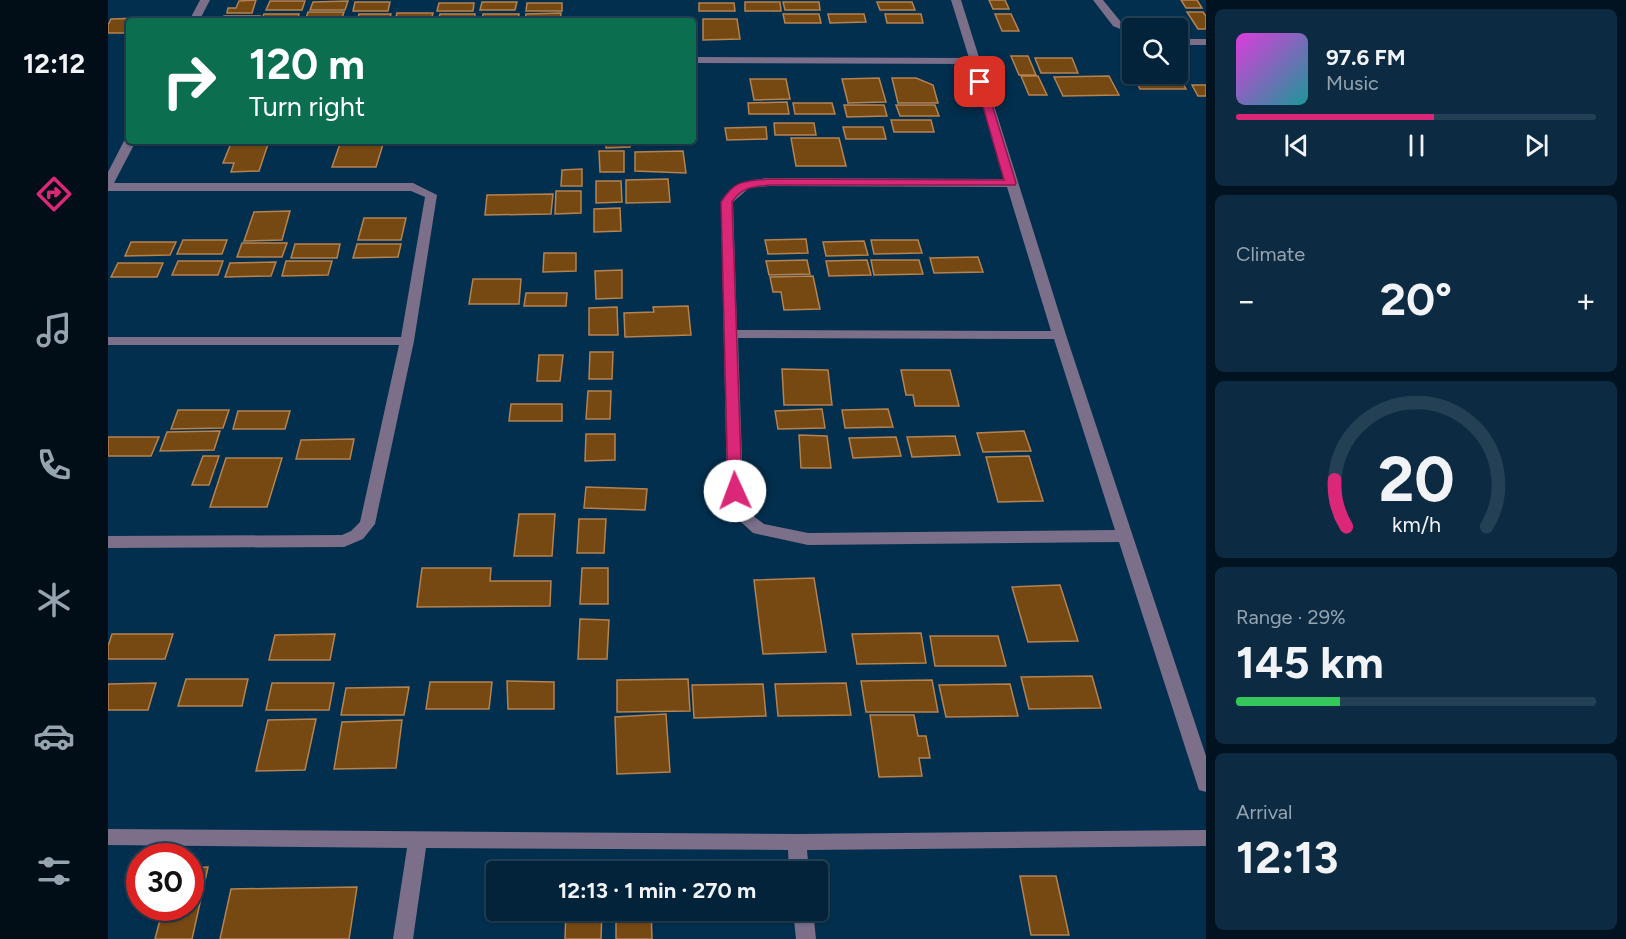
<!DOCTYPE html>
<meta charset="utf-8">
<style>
body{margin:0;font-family:Figtree,sans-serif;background:#0c2b42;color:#f1f3f6;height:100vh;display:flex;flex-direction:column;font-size:22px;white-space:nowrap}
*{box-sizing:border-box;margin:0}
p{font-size:20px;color:#96a4af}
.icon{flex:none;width:33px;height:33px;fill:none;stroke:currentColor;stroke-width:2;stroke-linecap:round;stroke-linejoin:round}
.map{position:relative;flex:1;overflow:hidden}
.sheet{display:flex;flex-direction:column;gap:9px;padding:9px;background:#011320;width:420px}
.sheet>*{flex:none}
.hud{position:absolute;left:18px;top:18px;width:570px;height:126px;border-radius:6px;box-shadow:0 2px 4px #0004,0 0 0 2px #234054;background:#0b6e4f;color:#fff;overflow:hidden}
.buttons{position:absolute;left:1014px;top:18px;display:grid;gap:12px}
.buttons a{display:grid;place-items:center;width:66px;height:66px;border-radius:6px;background:#02233a;box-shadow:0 2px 4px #0004,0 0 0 2px #234054;font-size:30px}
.speed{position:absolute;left:18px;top:843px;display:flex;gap:12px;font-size:30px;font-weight:700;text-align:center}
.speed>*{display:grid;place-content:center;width:78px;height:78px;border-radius:50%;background:#02233a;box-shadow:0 2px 4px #0004,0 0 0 2px #234054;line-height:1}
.speed .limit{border:9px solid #d22;background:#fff;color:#111}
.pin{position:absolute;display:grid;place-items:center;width:51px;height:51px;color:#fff;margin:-26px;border-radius:12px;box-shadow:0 3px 9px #0006}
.me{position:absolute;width:66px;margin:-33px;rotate:358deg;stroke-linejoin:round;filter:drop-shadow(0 0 4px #0008)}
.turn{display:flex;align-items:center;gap:21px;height:126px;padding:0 24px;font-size:27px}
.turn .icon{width:78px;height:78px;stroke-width:2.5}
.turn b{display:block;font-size:42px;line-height:51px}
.big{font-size:45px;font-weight:700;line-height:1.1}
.sheet .tile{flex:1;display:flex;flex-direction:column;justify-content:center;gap:9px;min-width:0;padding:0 21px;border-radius:9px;background:#0c2b42}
.sheet .dial{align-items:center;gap:0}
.dial svg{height:156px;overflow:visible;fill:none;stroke:#234054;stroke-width:7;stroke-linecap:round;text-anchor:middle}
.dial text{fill:#f1f3f6;stroke:none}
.song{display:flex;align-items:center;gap:18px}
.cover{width:72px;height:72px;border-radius:9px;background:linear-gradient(135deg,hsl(300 70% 55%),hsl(180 70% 35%))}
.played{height:6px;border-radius:3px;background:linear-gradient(90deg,#db2777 55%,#234054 55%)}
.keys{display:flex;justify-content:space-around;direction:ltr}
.heat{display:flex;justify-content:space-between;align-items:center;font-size:33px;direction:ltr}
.charge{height:9px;border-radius:4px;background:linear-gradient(90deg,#34c759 29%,#234054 0)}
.trip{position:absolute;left:378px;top:861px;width:342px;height:60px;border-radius:6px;background:#02233a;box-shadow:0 2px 4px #0004,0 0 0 2px #234054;font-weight:700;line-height:60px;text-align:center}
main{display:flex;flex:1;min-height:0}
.tabs{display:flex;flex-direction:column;width:108px;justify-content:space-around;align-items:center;background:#010e17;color:#96a4af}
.tabs .icon{width:42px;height:42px}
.tabs .active{color:#db2777}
.tabs b{font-size:27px;color:#f1f3f6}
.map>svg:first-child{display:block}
</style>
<main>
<nav class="tabs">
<b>12:12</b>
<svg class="icon active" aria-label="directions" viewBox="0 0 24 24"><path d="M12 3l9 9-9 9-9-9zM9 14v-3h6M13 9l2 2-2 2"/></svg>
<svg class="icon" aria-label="music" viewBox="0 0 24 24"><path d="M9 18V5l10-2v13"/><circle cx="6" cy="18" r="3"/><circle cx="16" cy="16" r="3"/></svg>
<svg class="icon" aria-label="phone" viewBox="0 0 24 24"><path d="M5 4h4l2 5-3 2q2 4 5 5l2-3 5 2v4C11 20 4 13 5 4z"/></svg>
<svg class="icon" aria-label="climate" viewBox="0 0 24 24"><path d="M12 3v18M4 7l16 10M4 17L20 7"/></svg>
<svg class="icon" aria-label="car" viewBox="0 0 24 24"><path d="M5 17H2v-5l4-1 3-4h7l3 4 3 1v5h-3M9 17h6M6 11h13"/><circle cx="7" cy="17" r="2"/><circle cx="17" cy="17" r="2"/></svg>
<svg class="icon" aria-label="filters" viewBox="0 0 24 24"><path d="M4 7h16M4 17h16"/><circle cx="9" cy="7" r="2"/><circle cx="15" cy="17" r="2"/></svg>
</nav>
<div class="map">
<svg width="1098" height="939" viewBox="0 0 1098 939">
<rect width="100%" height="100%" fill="#022f4e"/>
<path fill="#764812" stroke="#b58351" stroke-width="1.5" d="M148,0L144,13H119L120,8H128L131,1Z
M881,0H897L901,9H885Z
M1073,0H1089L1094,8H1078Z
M162,1H197L194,10H158Z
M240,1L237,10H202L205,2Z
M247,2H282L280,11H245Z
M374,2H409L407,10H372Z
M637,2H672L673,11H637Z
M675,2H711L712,10H677Z
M769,2H804L807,10H772Z
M331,3H366L365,11H329Z
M419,3H454V11H418Z
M591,3H626L627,11H591Z
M200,12H236L233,21H197Z
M1079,12H1095L1098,16V29H1090Z
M289,13H325L323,21H287Z
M453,13L452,21H417L418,14Z
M156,14H191L189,21H153Z
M251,14H283L281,21H249Z
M332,14H367L366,21H330Z
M375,14H411L410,21H374Z
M675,14H711L713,23H677Z
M720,14H756L758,22L722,23Z
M777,14H813L815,23H779Z
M887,14H903L911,31H894Z
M116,16H152L149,21H113Z
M33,18L31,21H21V33H0V25L3,19Z
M595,19H629L632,39L595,40Z
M903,56H920L928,75H911Z
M927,58H964L970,73H933Z
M1070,73L1078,89H1032L1025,74Z
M913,76H930L939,95H921Z
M1001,76L1011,95L955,96L946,77Z
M771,78L778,102L740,103L734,79Z
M784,78H808L825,85L830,103H790Z
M642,79H678L682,99L646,100Z
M1084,85H1098V96H1090Z
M679,102L681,114H641L640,103Z
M685,103H724L727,114H687Z
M736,105H776L779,116L739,117Z
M788,105H827L831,116H792Z
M783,120H823L826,132H786Z
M666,123H706L708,135H667Z
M658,127L659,139L619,140L617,128Z
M735,127H775L778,139H738Z
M683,138H731L738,166H688Z
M124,141H161L151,171L123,172L126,163H115Z
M233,141H276L268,167H224Z
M498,141H522V147L498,148Z
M491,151H516V172H492Z
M575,151L578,173L527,171V152Z
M474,169V186H453L454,170Z
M560,179L562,202L518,203V180Z
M488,181H513L514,202L488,203Z
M448,191H473V213L447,214Z
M445,194L443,214L377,215L379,195Z
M512,208L513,231L486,232V209Z
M182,211L174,240L136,241L146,212Z
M256,218H298L293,240H250Z
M698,239L700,253L660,254L657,240Z
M75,240H119L114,254H69Z
M763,240H810L814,253L766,254Z
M756,241L760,255L718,256L715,242Z
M23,242H68L62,255L17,256Z
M134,243H179L174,257H129Z
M187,244H232L229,258H183Z
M249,244H293L290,257L245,258Z
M436,253H468V271L435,272Z
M870,257L875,272L826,273L822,258Z
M699,260L702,274L661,275L658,261Z
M759,260L763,275L721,276L718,261Z
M763,260H811L815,274L766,275Z
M70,261H115L110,275H64Z
M178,261H224L220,275L174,276Z
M168,262L163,276L117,277L122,263Z
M10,263H55L49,277H3Z
M514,270V298L488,299L487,271Z
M705,276L712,309L676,310L673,292H665L662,277Z
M365,279H413L411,304H361Z
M418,293H459L458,306H416Z
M580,306L583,335L517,337L516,313L546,312L545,307Z
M509,307L510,335H481V308Z
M482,352H505L504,379H481Z
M431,355H455L452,381H429Z
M674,369L720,370L724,405H676Z
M793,370H842L851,406H807L805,395H798Z
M480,391H503L502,419H478Z
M403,404H454V421H401Z
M714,409L717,428L670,429L667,411Z
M780,409L785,427L737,428L734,410Z
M70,410H121L115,428L63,429Z
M130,411H182L177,429H125Z
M112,431L106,450L52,451L59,432Z
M916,431L923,451L875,452L869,433Z
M478,434H507V460L477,461Z
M691,435L719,436L723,468H693Z
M847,436L852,455L804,457L799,437Z
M0,437H51L43,456H0Z
M788,437L793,456L745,458L741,438Z
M246,439L242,459H188L193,440Z
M95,456H111L101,485H84Z
M921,456L935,501L890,502L878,457Z
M118,458H174L159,507H102Z
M478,487L539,489L537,510L476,508Z
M411,514H447L444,556H406Z
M471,519H498L496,553H469Z
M314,568H383L382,581H443L442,606L309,607Z
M474,568H500V604H472Z
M706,578L718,652L655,654L646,580Z
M952,585L970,641L920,642L904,587Z
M472,619L501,620L499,659H470Z
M813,633L818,663L749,664L744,634Z
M4,634H65L57,659H0V646Z
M227,634L222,660H161L167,635Z
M822,636H890L898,666H827Z
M984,676L993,708L921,709L913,677Z
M78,679H140L134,706H70Z
M580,679L582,711L509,712V680Z
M824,680L830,712H758L753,681Z
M399,681L446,682V709H400Z
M322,682H384L381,709H318Z
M48,683L40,710H0V684Z
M164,683H226L221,710H158Z
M738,683L743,715L670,716L667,684Z
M655,684L658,716L586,718L584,685Z
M902,684L910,716L838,717L831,685Z
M301,687L296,715H233L238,688Z
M558,714L562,772L509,774L507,717Z
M762,715H806L810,736H818L822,758H811L814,776L771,777Z
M208,719L197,770L148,771L160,720Z
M294,720L288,768L226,769L234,722Z
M100,867L84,939H47L55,908H82V868Z
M912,876H948L961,935H923Z
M249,887L241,939H112L123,889Z
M458,910H494L493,939H457Z
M508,910H543L544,939H508Z"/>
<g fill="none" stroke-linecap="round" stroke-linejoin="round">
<path fill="#7b6f8a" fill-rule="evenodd" d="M92,0H102L91,21H81Z
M843,0H853L958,335L1098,756V792L1091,790L1089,784L1011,542L700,545L645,533L633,522L619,491L613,202C626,184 639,180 661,178L897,179L862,64L585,63V57L861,58ZM661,186L899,187L943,331L629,330L625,202L641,188ZM630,338L946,339L1007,530L700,533L656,524L644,515L635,491Z
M985,0H995L1013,22L1027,28H1024V34L1005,26Z
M1070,39H1098V45H1070Z
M21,138V141H28L6,183H305L329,195L306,341L267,524L255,539L236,547L0,548V536L234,535L243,531L252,522L291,345H0V337H293L317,197L303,191H0V172L16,141Z
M0,829L689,834L1098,830V846L699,850L701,872H681L680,850L318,848L305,939H285L299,848L0,845Z
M685,910H705L708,939H688Z"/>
</g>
<path fill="#db2777" stroke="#8e194d" stroke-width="1.5" d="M872,79L877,82L908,183L907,185H661C644,187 634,187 624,202L634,491L632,495H622L620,491L613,202C627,180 636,181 661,179L896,180L868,82Z"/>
</svg>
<div class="buttons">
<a><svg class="icon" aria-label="search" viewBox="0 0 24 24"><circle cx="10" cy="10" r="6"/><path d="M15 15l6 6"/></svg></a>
</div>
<div class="speed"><div class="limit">30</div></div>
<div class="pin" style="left:872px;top:82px;background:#d93025"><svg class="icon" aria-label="arrive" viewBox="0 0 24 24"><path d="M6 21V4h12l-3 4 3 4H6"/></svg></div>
<svg class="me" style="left:627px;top:491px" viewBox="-20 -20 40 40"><circle r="19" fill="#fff"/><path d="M0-13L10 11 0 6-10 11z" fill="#db2777"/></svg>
<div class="trip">12:13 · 1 min · 270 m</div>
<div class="hud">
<div class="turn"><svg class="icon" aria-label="right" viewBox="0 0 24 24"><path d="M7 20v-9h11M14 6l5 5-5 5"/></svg><div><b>120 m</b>Turn right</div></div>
</div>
</div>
<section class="sheet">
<div class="tile">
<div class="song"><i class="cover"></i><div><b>97.6 FM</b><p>Music</p></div></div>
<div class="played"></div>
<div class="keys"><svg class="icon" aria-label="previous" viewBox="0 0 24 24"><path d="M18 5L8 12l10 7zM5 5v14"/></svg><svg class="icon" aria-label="pause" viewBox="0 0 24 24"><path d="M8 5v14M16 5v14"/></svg><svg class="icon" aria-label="next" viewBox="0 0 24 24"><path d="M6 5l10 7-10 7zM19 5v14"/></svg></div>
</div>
<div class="tile"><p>Climate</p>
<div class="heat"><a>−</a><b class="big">20°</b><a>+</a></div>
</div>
<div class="tile dial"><svg viewBox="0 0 100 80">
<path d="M14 69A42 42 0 1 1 86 69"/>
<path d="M14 69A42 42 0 0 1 8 45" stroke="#db2777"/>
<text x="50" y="56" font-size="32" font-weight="700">20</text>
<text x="50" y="72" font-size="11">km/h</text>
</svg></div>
<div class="tile"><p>Range · 29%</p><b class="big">145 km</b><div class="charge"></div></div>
<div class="tile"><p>Arrival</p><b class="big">12:13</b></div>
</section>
</main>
